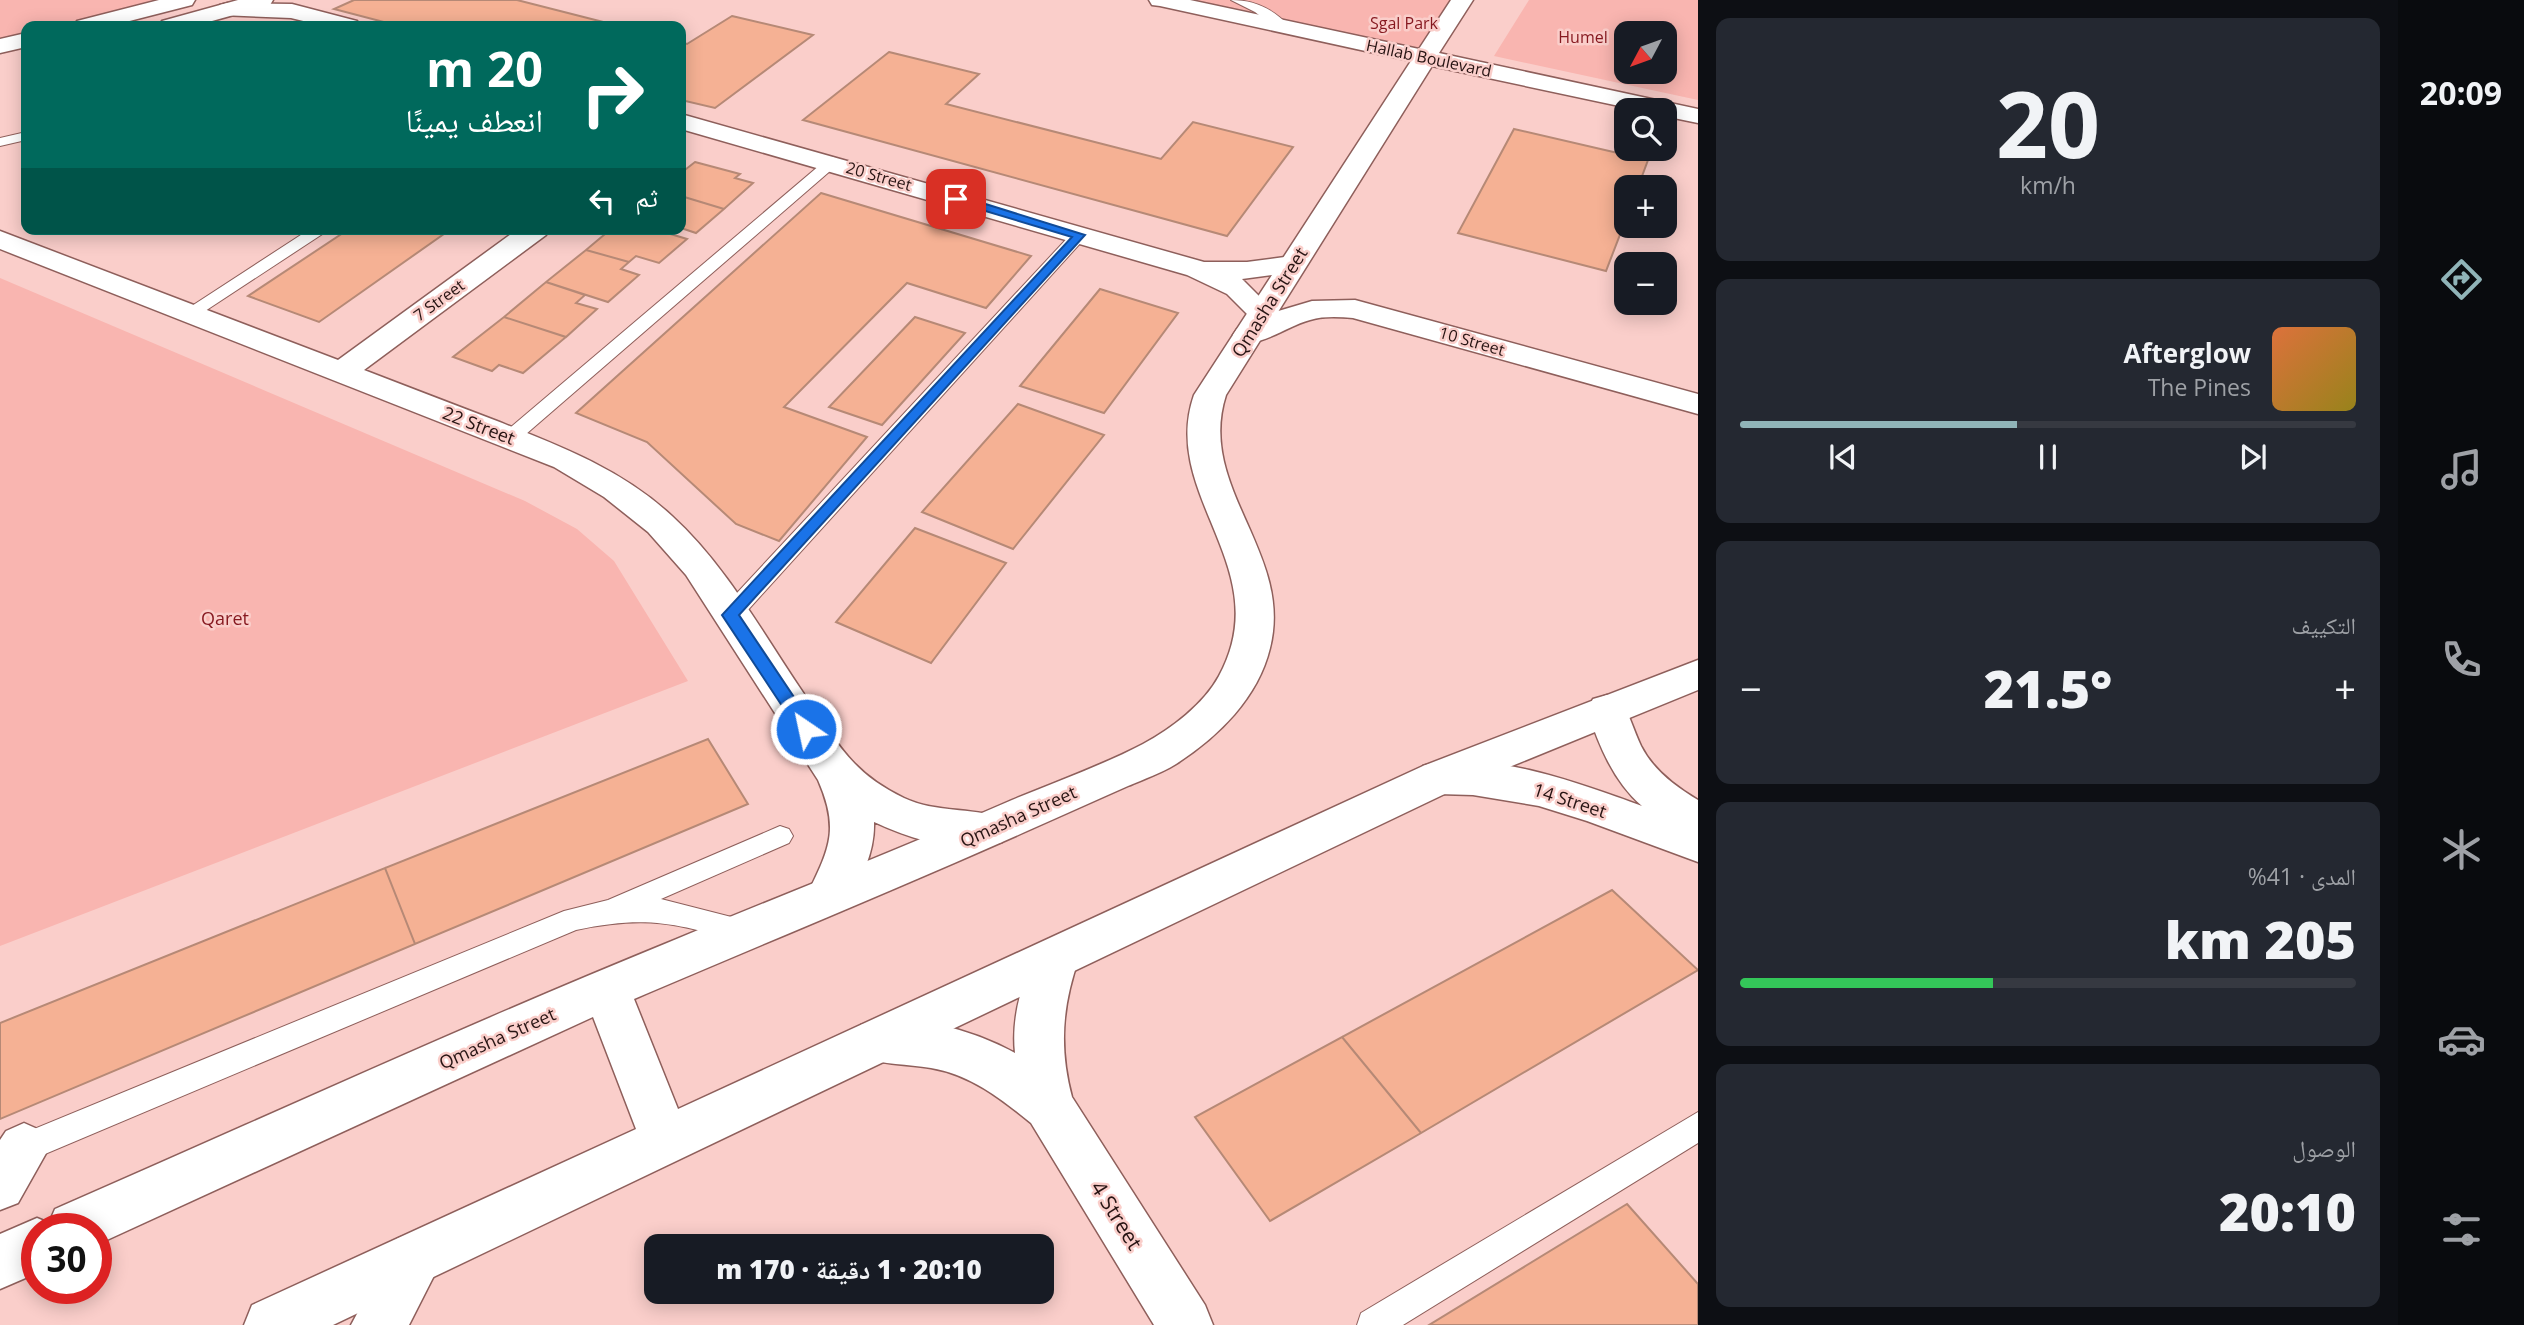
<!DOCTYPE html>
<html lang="ar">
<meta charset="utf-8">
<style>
body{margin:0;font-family:"Open Sans","Noto Naskh Arabic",sans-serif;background:#242831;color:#f1f3f6;direction:rtl;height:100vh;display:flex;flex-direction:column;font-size:26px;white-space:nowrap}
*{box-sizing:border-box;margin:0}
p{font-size:23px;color:#9ea1a6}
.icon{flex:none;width:38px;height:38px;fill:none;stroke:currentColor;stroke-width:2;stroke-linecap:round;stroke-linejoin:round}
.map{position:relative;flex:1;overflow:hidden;direction:ltr}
.panel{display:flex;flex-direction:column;gap:18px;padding:18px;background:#0d0f14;width:700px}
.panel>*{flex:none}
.guide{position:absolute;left:21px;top:21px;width:665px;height:214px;border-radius:14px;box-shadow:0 4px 18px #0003;direction:rtl;background:#00695c;color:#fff;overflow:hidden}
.needle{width:46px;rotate:229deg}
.buttons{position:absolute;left:1614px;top:21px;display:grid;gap:14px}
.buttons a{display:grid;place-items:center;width:63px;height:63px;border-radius:14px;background:#171b24;box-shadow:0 4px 18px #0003;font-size:35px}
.speed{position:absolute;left:21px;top:1213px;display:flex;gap:14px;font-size:35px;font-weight:700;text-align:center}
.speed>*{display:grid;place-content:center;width:91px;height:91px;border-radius:50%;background:#171b24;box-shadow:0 4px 18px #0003;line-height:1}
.speed .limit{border:10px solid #d22;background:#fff;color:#111}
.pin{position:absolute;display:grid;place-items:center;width:60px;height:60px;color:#fff;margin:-30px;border-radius:14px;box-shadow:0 4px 10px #0006}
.me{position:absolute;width:77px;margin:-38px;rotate:326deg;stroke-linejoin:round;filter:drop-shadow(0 0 5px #0008)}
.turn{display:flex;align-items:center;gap:24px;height:147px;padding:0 28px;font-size:32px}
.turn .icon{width:91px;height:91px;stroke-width:2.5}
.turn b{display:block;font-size:49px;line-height:60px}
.then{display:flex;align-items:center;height:66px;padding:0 28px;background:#0003;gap:14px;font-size:26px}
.big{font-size:52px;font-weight:800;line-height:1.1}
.panel .tile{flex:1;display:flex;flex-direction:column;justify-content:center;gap:10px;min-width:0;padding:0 24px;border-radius:14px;background:#242831}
.panel .dial{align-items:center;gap:0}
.dial b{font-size:91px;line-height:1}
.song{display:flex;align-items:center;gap:21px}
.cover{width:84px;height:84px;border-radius:10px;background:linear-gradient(135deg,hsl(20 70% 55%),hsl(50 70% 35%))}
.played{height:7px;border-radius:4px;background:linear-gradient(90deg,#90b4b8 45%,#363941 45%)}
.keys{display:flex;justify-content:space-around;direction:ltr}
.heat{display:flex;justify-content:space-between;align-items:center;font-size:38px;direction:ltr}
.charge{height:10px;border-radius:5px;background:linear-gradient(90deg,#34c759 41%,#363941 0)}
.trip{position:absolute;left:644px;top:1234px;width:410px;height:70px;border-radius:14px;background:#171b24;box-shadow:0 4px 18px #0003;font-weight:800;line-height:70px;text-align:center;direction:rtl}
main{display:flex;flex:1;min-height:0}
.menu{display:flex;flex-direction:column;width:126px;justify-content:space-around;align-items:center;background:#090b0e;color:#9ea1a6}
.menu .icon{width:49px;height:49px}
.menu .current{color:#90b4b8}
.menu b{font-size:32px;color:#f1f3f6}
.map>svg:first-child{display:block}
</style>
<main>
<nav class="menu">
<b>20:09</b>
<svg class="icon current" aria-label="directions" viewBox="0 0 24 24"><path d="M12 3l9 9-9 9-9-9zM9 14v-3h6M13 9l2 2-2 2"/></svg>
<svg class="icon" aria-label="music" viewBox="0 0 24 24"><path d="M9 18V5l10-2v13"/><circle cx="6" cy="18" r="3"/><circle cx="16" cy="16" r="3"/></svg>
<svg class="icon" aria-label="phone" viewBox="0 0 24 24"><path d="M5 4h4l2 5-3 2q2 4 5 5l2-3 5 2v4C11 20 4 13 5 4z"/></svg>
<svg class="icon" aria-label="climate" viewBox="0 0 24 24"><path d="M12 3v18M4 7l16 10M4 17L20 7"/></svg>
<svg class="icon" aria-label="car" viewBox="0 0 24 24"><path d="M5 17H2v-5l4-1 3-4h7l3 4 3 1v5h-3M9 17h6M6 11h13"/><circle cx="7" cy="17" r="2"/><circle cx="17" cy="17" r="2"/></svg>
<svg class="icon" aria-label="filters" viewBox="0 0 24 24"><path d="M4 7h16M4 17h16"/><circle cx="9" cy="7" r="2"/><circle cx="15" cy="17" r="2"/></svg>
</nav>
<section class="panel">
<div class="tile dial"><b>20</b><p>km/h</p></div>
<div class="tile">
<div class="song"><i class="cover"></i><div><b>Afterglow</b><p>The Pines</p></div></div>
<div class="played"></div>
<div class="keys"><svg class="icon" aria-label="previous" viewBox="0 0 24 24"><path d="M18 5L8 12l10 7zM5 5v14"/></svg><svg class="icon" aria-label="pause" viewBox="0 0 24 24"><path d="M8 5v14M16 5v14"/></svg><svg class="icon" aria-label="next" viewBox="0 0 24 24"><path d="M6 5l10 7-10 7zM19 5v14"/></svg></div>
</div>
<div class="tile"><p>التكييف</p>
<div class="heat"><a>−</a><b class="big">21.5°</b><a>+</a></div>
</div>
<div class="tile"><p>المدى · 41%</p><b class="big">205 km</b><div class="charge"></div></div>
<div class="tile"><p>الوصول</p><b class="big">20:10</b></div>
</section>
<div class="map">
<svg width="1698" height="1325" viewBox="0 0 1698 1325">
<rect width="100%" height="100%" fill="#faceca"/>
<path fill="#f9b5b0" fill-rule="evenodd" d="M0,0H159C117,28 75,26 26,26V39L0,45Z
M1193,0H1450L1417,50Z
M1529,0H1698V100L1494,56ZM1664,33V72H1626V33Z
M0,278L525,501L577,529L614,561L688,681L0,946Z"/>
<path fill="#f5b194" stroke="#b68976" stroke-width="2" d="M354,0H517L619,26H399L334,9Z
M732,16L813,35L715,108L681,100V42L687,44Z
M889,52L979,74L946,104L1161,159L1193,122L1293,147L1227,236L803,120Z
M1514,129L1648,160L1638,187H1626V219L1606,271L1458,233Z
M695,162L740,174L735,178L753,183L724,209L681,196V173Z
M821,193L1031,256L986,308L907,283L784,407L867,437L779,541L736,524L647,442L576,413Z
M681,196L724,209L696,233L681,228Z
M349,229H451L319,322L248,296Z
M611,229H654L687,239L659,263L636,256L629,262L586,250Z
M586,250L629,262L621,269L639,275L608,302L546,282Z
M546,282L585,295L576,303L597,309L566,337L504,317Z
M1100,289L1178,313L1104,413L1020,386Z
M504,317L566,337L523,373L499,365L492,371L453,357Z
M915,317L965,333L882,425L829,407Z
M1018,404L1104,435L1013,549L922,512Z
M915,528L1006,563L931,663L836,622Z
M708,739L748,804L415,944L385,868Z
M385,868L415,944L0,1119V1023Z
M1612,890L1698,970L1421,1133L1342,1037Z
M1342,1037L1421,1133L1270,1221L1195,1117Z
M1627,1204L1698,1284V1325H1429Z"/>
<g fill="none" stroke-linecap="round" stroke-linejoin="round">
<defs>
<path id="service" d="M1231,0C1254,0 1272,8 1289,26L1287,29H1277L1255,12Z
M26,132V140L0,146V138Z
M832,157L837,159L840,162L837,165L518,441H504L501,437L504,433L827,159Z
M310,229H330L196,317L190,318L181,313Z
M1079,230L1087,235L1085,238L738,621L730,623L722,621L719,615L722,609L1073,232Z
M780,826L789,829L793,836L789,843L661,899L751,922L755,930L751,938L742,942C675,923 646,915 576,930L0,1173V1143L564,911L608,900Z
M1698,1112V1143L1403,1325H1357L1361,1313Z"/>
<path id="minor" d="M228,3L292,4L357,21L360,26H324L291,18L220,15L217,10L220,5Z
M681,114L1204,262H1247L1292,256L1302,259L1306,265L1302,271L1242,279L1275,312L1312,301L1355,300L1698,394V414L1353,318C1339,317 1324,316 1310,320C1286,326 1262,348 1237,341L1233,335L1237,329L1254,321L1227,294L1187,275L681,129Z
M518,229H550L546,235L364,370C408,387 452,404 497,421C560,446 621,469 672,516C726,565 763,634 804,694C835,740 851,773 904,798C936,813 970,807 1002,818L1008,830L1002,842C962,856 911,839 874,822C875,854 860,881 845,908L829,914L813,908L807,895C829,849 840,830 818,780L686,575L648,532L604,497L554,467L0,249V231L338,360Z
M1607,695L1621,699C1629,714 1634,731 1641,746C1653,770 1676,787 1698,800V862L1587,821L1539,806L1473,795L1438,794L1423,790L1417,778L1423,766C1483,747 1584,785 1642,806C1613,781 1599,745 1587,710L1593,699Z
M1056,938L1072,944L1079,958C1062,1006 1059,1048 1072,1097L1205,1305L1213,1325H1154L1031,1123C1000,1098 971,1075 931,1068C907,1064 884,1065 861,1057L854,1041L861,1025C905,1009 975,1031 1015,1053C1011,1015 1023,978 1040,944Z
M416,1231L435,1239L443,1258L409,1325H351L397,1239Z"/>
<path id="tertiary" d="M159,0H195L192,5L110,26H74L77,21Z
M238,0H273L270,5L194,26H159L162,21Z
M1149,0H1190L1419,49L1451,0H1473L1439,53L1698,109V123L1664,116V110H1638L1432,66L1226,395C1196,487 1294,553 1270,648C1258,698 1218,737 1176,764C1162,773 1144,779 1128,786C1094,801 1061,816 1027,831C897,889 765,943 634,999L678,1109L1423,766L1698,660V690L1453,790L333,1325H244L252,1305L636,1129L593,1017L96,1245V1228H37V1273L0,1289V1234L37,1218L49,1223L55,1209C259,1120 461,1027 667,943C782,895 898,850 1012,800C1055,782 1101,766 1143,744C1171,729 1204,704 1219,676C1278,568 1159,496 1194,395L1411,61L1160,6L1152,5Z
M26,33V47L0,53V39Z
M24,1123L42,1131L49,1148L18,1203L0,1210V1140L6,1131Z"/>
</defs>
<use href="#service" stroke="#8e5f5b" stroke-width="2"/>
<use href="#minor" stroke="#8e5f5b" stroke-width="3"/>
<use href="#tertiary" stroke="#8e5f5b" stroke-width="3"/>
<use href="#service" fill="#fff" fill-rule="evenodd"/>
<use href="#minor" fill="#fff" fill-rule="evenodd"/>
<use href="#tertiary" fill="#fff" fill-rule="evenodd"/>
</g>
<path fill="#1a73e8" stroke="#114b97" stroke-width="2" d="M952,196H960L1085,235L739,615L812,724L814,729L812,733H800L722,615L1072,237L952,201Z"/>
<g text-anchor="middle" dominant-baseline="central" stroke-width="5" stroke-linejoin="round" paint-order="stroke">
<g font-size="16" fill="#86181f" stroke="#faceca">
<text x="1404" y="23">Sgal Park</text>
<text x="1583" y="37">Humel</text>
</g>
<g font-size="16" fill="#271413" stroke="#faceca">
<text transform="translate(1429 58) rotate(12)">Hallab Boulevard</text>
<text transform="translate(879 176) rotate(16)">20 Street</text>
<text transform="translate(439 300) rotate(-36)">7 Street</text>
<text transform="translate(1472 341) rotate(16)">10 Street</text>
</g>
<g font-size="18" fill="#271413" stroke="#faceca">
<text transform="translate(1269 302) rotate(-58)">Qmasha Street</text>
<text transform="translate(479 425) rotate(21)">22 Street</text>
<text transform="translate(1570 800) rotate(18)">14 Street</text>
<text transform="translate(1018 816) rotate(-24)">Qmasha Street</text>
<text transform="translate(497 1038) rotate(-24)">Qmasha Street</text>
</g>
<g font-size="18" fill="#86181f" stroke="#faceca">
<text x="225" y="618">Qaret</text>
</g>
<g font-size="21" fill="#271413" stroke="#faceca">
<text transform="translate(1117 1215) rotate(58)">4 Street</text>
</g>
</g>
</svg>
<div class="buttons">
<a><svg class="needle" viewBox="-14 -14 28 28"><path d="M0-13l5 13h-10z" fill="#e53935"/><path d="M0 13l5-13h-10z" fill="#9ea1a6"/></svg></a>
<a><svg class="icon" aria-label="search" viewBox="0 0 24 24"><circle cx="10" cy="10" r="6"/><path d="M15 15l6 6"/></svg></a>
<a>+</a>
<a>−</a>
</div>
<div class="speed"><div class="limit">30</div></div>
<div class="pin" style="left:956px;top:199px;background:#d93025"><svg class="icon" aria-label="arrive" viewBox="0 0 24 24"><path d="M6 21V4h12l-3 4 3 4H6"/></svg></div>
<svg class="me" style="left:806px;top:729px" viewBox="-20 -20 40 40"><circle r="17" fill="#1a73e8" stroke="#fff" stroke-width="3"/><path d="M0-11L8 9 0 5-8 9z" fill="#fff"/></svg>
<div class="trip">20:10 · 1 دقيقة · 170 m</div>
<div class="guide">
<div class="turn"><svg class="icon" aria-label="right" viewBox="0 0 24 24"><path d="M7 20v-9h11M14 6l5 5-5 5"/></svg><div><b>20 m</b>انعطف يمينًا</div></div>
<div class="then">ثم<svg class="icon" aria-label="left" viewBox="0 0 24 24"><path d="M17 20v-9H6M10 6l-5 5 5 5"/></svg></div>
</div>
</div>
</main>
